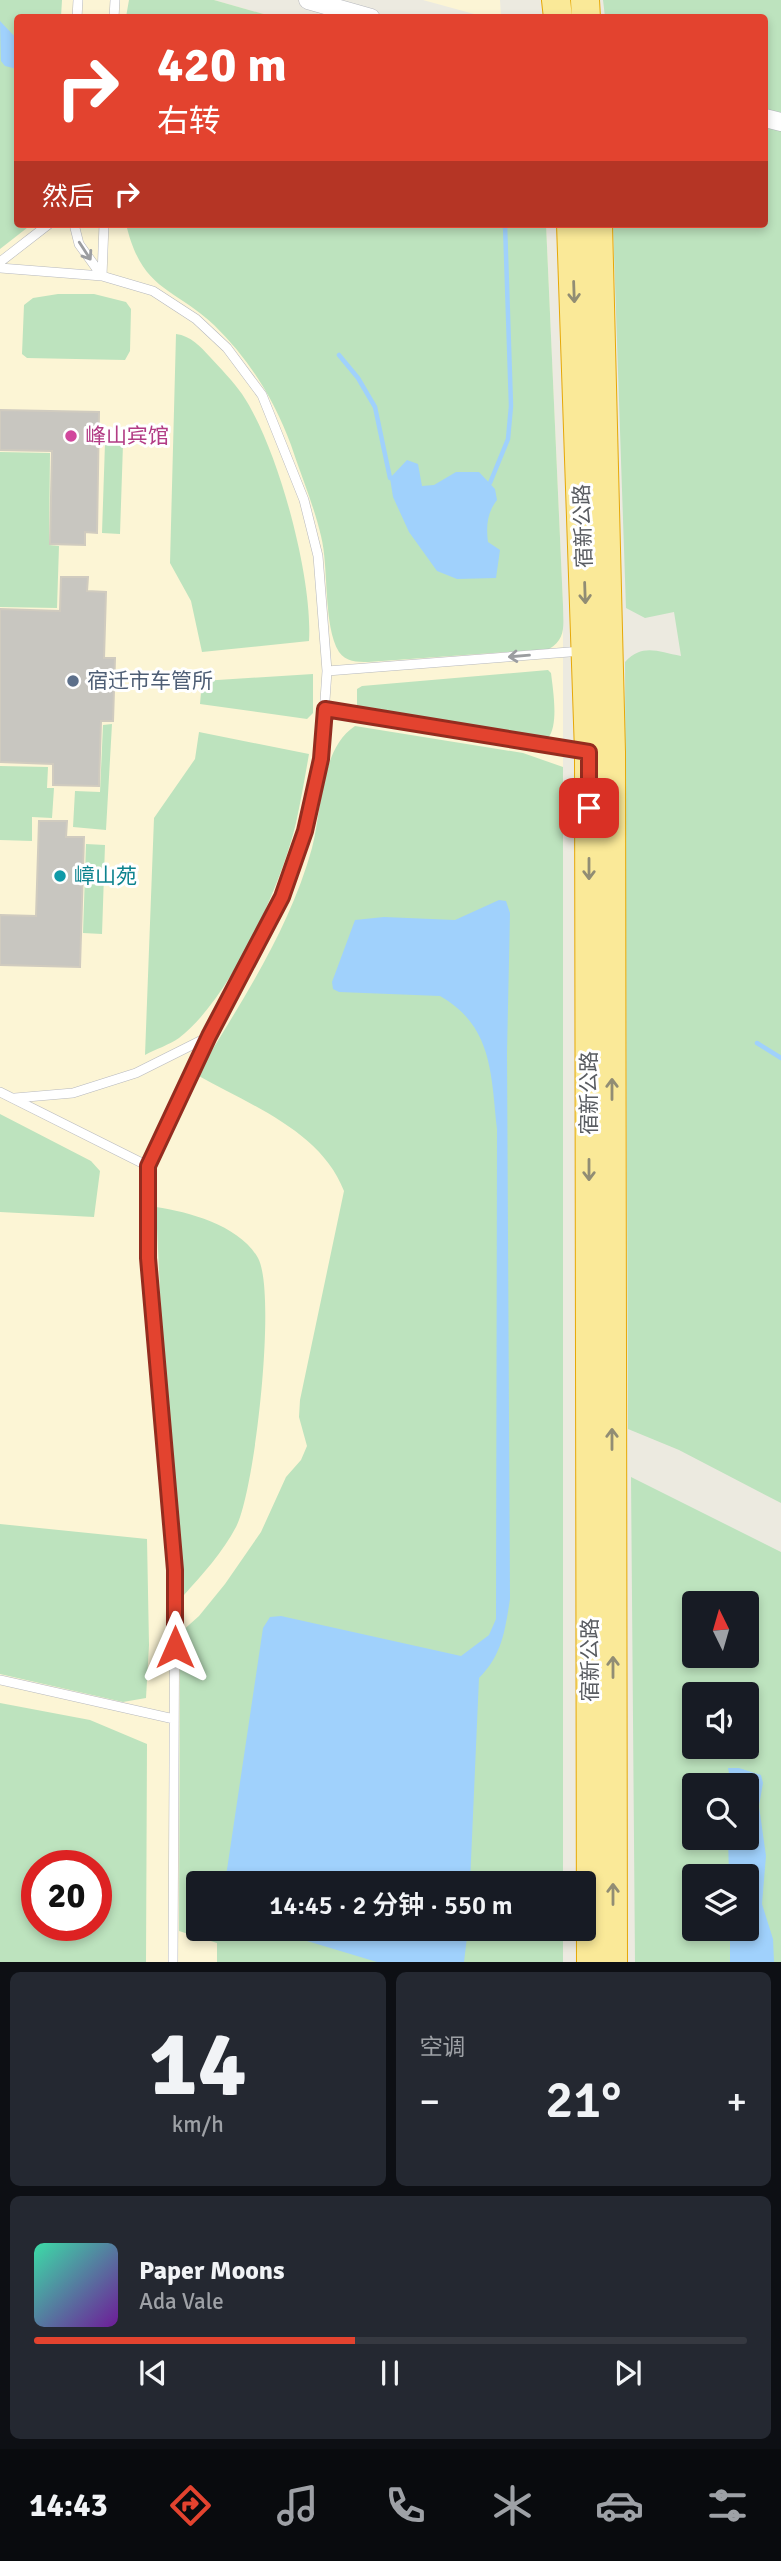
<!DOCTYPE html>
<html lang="zh">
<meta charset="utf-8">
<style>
body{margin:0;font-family:Signika,"Noto Sans SC",sans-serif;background:#242831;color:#f1f3f6;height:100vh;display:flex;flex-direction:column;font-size:26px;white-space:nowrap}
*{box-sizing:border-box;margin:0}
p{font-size:23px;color:#9ea1a6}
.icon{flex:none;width:38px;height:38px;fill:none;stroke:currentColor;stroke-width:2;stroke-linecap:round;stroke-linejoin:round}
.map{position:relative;height:1962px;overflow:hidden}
.panel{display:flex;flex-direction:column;gap:10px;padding:10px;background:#0d0f14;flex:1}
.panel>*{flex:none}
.guide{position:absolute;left:14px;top:14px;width:754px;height:214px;border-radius:7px;box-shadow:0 4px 10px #0003;background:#e3432f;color:#fff;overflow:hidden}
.needle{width:46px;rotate:355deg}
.fabs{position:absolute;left:682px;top:1591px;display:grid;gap:14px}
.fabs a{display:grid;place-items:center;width:77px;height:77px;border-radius:7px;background:#171b24;box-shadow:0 4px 10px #0003;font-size:35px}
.speed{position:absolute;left:21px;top:1850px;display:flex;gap:14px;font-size:35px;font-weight:700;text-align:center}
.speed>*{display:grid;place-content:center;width:91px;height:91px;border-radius:50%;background:#171b24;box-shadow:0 4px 10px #0003;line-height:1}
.speed .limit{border:10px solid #d22;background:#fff;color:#111}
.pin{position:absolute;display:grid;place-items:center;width:60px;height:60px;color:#fff;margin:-30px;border-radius:14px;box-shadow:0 4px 10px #0006}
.me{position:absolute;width:77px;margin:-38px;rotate:0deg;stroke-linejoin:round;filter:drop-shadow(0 0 5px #0008)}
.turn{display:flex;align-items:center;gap:24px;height:147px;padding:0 28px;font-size:32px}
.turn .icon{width:91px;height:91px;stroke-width:2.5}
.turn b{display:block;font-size:49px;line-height:60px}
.then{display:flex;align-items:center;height:66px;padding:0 28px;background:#0003;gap:14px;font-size:26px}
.big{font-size:52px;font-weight:600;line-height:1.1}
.panel .card{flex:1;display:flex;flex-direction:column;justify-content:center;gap:10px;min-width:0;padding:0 24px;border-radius:10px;background:#242831}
.panel .dial{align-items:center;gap:0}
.dial b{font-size:91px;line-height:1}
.song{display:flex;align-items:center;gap:21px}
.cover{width:84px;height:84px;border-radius:10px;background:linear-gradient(135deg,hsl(160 70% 55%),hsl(280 70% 35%))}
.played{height:7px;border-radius:4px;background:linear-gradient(90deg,#e3432f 45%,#363941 45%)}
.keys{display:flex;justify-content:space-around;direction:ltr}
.heat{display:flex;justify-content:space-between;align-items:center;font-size:38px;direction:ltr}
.panel .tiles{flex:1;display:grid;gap:10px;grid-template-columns:1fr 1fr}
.card:last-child{grid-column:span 2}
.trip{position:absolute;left:186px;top:1871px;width:410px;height:70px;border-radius:7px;background:#171b24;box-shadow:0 4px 10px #0003;font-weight:600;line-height:70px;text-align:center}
.tabs{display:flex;height:112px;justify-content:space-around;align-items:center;background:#090b0e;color:#9ea1a6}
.tabs .icon{width:49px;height:49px}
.tabs .active{color:#e3432f}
.tabs b{font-size:32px;color:#f1f3f6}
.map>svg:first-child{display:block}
</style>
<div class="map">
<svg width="781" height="1963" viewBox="0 0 781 1963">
<rect width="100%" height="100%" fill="#eceae0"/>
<path fill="#fcf5d5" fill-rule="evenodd" d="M0,0H214L274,17L18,18V224H546L563,605V1883H198V1928L563,1929V1962L0,1963ZM37,1866H96V1925H37Z
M423,0H500L501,17H485Z"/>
<path fill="#bde3be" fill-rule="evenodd" d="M0,0H62L61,17L18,18V224H32L0,249Z
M129,0H214L274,17H126Z
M603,0H781V1503L679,1450L628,1429L625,662C643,643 658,652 681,656L674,612L645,618L626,608L613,224H765V18L605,17Z
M126,224H546L563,605C563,624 567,639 549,649L368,662C357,662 346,662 339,652C323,626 329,567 321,536C314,506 301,475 291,445C274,399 249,359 214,325C172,286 142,291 126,224Z
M58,294H94L126,302L131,309L130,351L125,360L27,358L22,354L24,305L33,298Z
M176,334C191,336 200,346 210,357C221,369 233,381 242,394C278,447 313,578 309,641L202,652L191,601L170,563Z
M105,443L123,444L120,534L102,533Z
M0,452L50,453L49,545L59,546L57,608L0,607Z
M548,670L551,673C553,690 559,725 548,738L361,711L357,705V689L362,686Z
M313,674V713L307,719L200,704L202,681Z
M112,724L106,830L73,827L75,791L100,792L103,725Z
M355,726L523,753L563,767V1883H198V1928L563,1929V1962H217V1943L179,1931L180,1633L199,1616L225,1584L261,1532L286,1477L301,1460L307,1446L299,1417L300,1400L344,1191C321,1131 250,1105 197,1075C241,1002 289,931 312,848C322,810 320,749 355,726Z
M199,732L309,754C305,777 301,800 296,823C281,886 231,998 179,1038C169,1045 156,1049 145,1055L154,818L195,759Z
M0,766L48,767L47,788H54L52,818L32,817V841L0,840Z
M86,844L105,845L102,934L83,933Z
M0,1114L91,1161L100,1171L94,1217L0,1212Z
M156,1207C190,1212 240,1226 258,1258C277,1293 255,1491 236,1527C223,1552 202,1575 184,1595L162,1334Z
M631,1477L781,1552V1962H635ZM695,1603H747V1656H695ZM695,1694H747V1746H695ZM695,1785H747V1838H695ZM695,1876H747V1928H695Z
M0,1524L147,1539L149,1645L146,1698L123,1702L0,1674Z
M0,1703L90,1720L147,1744L146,1962H0ZM37,1866H96V1925H37Z"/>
<path fill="#a0d1fc" d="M0,21L17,39V69L5,66L1,61Z
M407,460L418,464L422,486L434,485L456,472H479L495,489L497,500C487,513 486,526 488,542L500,550L496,578L457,579L437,571L409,532L393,497L390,478Z
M499,900L506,901L510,913L507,1053L510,1599C505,1631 502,1655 479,1678L470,1883H225L263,1628L270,1617L281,1616L461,1656L489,1635L496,1619L497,1129C491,1075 493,1026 440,996L339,992L333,989L332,982L355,920L384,917L455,920Z
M728,1768H739L761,1775L763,1783L759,1806L766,1856L762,1904L773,1939L774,1962H730V1929L747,1928V1876H729L728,1838H747V1785H731Z
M267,1929H468L464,1962H377Z"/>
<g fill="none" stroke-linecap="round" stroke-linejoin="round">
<path stroke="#a0d1fc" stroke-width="4.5" d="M339,355L358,378L375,407L390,478
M490,483L508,439L511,406L505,224
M757,1043L781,1058"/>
</g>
<path fill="#c8c6c0" stroke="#d0cbbf" stroke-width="2" d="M0,410L99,412L97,533L85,532V545L50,544L52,451L0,450Z
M61,577H88L87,591L106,592L104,658H115L113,721H101L99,786L53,785V764L0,762V609L60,611Z
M39,821H67L66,837H84L80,967L0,965V915L36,916Z"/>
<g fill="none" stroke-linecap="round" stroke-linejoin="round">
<defs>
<path id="service" d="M77,18L78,0
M114,18L115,0
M74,224L79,244L102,276
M0,262L49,224
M0,268L102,276L153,291L196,319L227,348L262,395L304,500L318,556L327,671L321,759L305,831L282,897L209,1036L148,1166V1258L175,1570L173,1963
M102,276L104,224
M327,671L582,651
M325,709L585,752
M0,1092L148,1166
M15,1098L73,1093L136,1073L208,1037
M0,1680L174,1719"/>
<path id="minor" d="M308,0L371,18
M765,118L781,122"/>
<path id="trunk" d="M556,0L558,18
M585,0L586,18
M571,224L589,752L591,1963
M598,224L611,752L613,1963"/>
</defs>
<use href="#service" stroke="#b6b8bd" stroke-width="10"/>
<use href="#minor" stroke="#b6b8bd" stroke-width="19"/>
<use href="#trunk" stroke="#e6a807" stroke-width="30"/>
<use href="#service" stroke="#fff" stroke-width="9"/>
<use href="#minor" stroke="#fff" stroke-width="18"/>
<use href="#trunk" stroke="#fae998" stroke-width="28"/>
</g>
<defs><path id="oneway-shaft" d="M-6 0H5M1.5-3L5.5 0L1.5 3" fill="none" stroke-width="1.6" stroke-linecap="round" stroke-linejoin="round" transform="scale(1.75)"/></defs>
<g stroke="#9b9da0">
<use href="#oneway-shaft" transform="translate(85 251) rotate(57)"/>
<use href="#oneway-shaft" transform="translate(519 656) rotate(175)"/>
</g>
<g stroke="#918d74">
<use href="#oneway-shaft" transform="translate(574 292) rotate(88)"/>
<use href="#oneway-shaft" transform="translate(585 593) rotate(88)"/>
<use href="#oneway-shaft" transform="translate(589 869) rotate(90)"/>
<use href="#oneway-shaft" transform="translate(612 1089) rotate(-90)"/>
<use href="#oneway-shaft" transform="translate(589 1170) rotate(90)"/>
<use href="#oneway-shaft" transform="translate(612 1439) rotate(-90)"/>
<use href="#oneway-shaft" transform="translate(613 1667) rotate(-90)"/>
<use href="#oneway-shaft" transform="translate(613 1894) rotate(-90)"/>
</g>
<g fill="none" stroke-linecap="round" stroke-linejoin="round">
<defs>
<path id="route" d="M175,1647V1570L148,1258V1166L209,1036L282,897L305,831L321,759L325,709L589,752V808"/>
</defs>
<use href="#route" stroke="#942c1f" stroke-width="18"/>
<use href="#route" stroke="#e3432f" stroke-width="12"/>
</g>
<circle fill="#d1479c" stroke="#fff" stroke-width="2.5" cx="71" cy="436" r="7"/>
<circle fill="#5c6f8a" stroke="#fff" stroke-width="2.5" cx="73" cy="681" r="7"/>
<circle fill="#0f9aa8" stroke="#fff" stroke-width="2.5" cx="60" cy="876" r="7"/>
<g text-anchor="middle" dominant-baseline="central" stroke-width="6" stroke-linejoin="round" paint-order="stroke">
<g font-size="21" fill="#b23c85" stroke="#fff" text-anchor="start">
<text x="85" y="436">峰山宾馆</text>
</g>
<g font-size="21" fill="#595c61" stroke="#fff">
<text transform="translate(583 526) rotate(-92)">宿新公路</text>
<text transform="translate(589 1093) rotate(-90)">宿新公路</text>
<text transform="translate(590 1660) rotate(-90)">宿新公路</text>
</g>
<g font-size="21" fill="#4e5e75" stroke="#fff" text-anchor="start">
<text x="87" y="681">宿迁市车管所</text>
</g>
<g font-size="21" fill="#0d838f" stroke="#fff" text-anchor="start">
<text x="74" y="876">嶂山苑</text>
</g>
</g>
</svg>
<div class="fabs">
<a><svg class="needle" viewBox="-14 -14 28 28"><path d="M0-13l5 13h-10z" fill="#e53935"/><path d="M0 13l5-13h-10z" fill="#9ea1a6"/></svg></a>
<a><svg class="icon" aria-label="sound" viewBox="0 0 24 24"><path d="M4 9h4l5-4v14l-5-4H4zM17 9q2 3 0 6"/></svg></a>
<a><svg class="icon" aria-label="search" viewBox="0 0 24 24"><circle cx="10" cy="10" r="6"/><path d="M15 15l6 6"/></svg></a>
<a><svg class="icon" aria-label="layers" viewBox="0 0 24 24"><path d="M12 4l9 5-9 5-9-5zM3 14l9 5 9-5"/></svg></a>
</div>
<div class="speed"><div class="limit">20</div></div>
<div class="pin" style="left:589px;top:808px;background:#d93025"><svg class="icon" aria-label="arrive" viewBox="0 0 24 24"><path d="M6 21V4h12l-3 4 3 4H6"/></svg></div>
<svg class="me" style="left:175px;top:1647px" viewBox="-20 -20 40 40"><path d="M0-17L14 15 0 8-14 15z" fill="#e3432f" stroke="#fff" stroke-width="4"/></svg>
<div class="trip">14:45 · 2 分钟 · 550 m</div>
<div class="guide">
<div class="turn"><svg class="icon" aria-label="right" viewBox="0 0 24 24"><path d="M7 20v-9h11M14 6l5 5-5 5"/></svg><div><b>420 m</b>右转</div></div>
<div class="then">然后<svg class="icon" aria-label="right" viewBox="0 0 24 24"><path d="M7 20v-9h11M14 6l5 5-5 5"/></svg></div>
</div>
</div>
<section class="panel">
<div class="tiles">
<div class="card dial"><b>14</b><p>km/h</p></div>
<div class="card"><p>空调</p>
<div class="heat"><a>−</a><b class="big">21°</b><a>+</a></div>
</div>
<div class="card">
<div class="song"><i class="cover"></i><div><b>Paper Moons</b><p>Ada Vale</p></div></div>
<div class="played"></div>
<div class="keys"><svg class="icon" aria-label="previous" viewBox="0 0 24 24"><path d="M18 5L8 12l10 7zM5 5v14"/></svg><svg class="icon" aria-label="pause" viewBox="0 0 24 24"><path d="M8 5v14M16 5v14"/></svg><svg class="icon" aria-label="next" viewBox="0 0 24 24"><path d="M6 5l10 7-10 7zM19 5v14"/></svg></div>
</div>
</div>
</section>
<nav class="tabs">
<b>14:43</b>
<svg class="icon active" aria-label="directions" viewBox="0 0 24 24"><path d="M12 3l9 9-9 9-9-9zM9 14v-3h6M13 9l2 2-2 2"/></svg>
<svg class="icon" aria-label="music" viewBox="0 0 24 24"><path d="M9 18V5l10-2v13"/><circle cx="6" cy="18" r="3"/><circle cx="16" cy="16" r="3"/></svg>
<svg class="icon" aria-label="phone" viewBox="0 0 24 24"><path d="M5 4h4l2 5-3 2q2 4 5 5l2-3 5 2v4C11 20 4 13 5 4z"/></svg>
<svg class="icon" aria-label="climate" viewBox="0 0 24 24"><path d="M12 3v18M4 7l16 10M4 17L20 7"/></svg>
<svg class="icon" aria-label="car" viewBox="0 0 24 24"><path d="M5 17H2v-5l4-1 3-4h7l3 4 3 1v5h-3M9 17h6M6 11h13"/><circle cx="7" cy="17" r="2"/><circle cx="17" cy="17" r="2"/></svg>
<svg class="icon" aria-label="filters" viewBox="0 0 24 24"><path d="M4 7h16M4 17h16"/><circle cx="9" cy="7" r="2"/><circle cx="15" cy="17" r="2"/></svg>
</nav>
